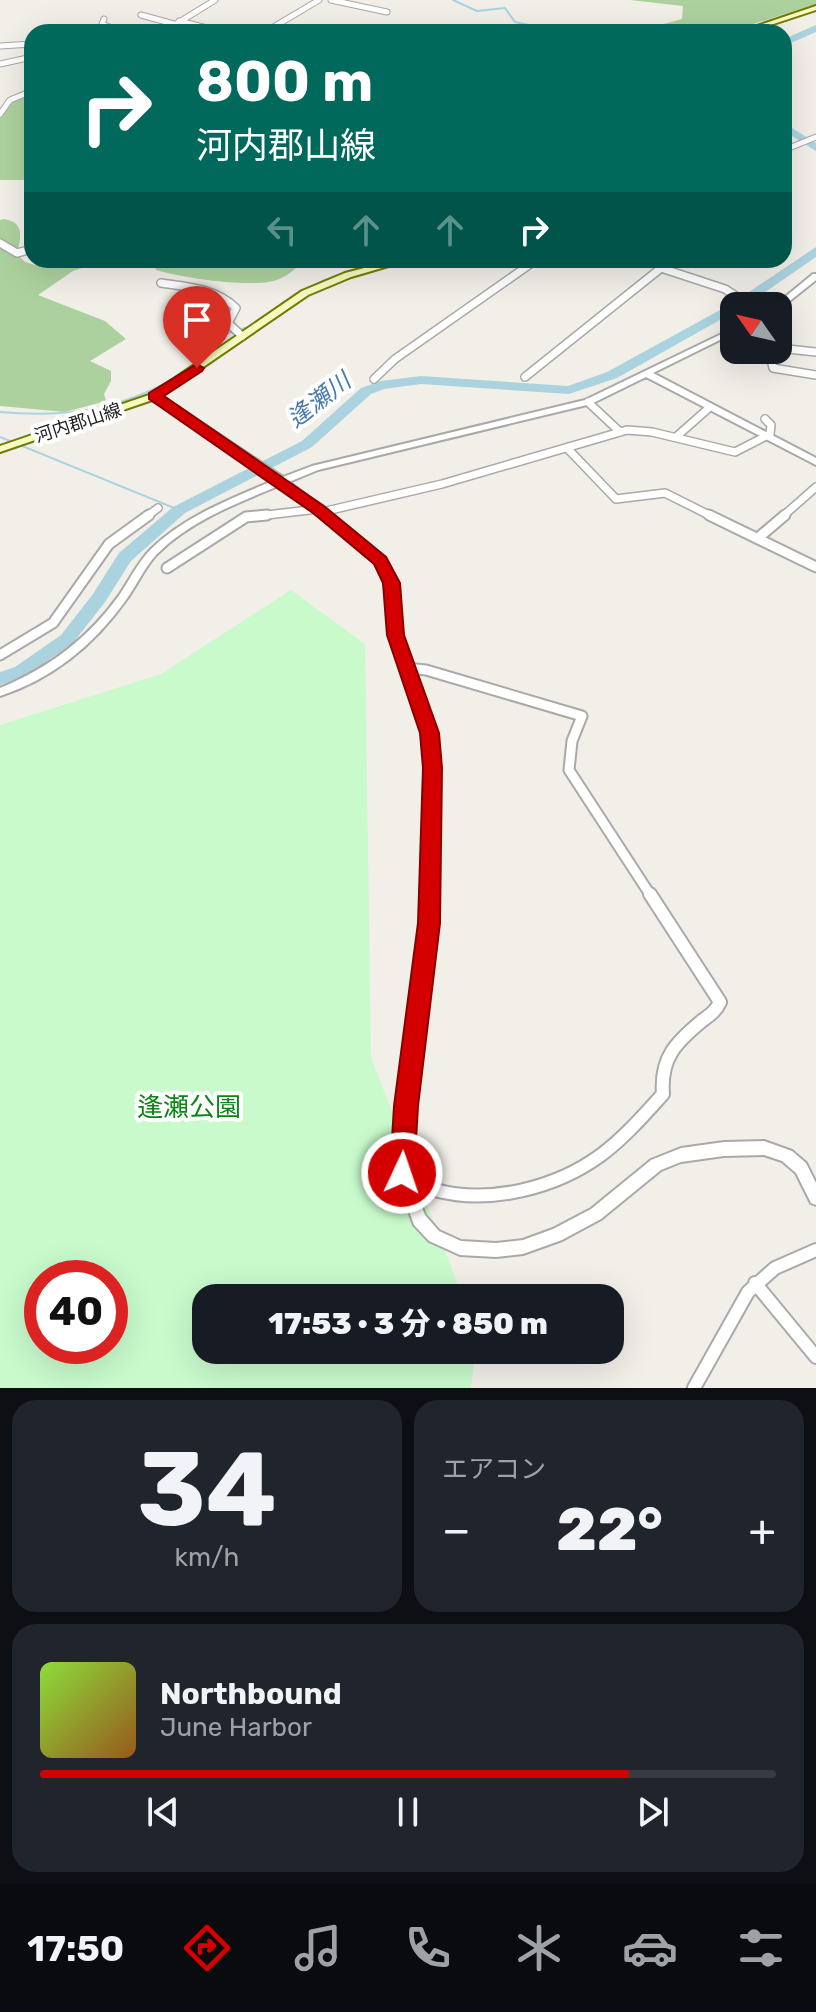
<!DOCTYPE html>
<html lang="ja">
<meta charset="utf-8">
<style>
body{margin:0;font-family:Rubik,"Noto Sans JP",sans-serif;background:#20242c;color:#f1f3f6;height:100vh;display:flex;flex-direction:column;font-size:30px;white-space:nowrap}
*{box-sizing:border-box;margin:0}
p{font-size:26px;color:#9ea1a6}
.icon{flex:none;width:44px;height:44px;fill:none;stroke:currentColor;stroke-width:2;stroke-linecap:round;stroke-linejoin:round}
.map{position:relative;height:1388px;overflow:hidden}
.details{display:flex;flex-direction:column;gap:12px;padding:12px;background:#0d0f14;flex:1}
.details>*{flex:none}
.guide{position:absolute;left:24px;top:24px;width:768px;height:244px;border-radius:24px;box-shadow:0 8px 32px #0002;background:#00695c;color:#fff;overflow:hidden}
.needle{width:52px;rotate:304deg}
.fabs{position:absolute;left:720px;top:292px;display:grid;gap:16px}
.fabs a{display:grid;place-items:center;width:72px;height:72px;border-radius:16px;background:#171b24;box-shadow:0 8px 32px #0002;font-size:40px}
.speed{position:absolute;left:24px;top:1260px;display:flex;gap:16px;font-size:40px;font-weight:700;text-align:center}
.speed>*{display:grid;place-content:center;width:104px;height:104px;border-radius:50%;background:#171b24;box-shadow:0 8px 32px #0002;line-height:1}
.speed .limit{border:12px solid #d22;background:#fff;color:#111}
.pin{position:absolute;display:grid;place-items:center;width:68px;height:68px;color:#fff;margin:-82px -34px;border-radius:50% 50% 50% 0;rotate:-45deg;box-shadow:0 0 8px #0007}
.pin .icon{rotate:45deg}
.me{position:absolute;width:88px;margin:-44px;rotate:3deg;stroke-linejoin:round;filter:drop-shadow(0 0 6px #0008)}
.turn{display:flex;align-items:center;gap:28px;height:168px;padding:0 40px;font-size:36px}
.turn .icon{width:104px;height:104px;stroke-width:2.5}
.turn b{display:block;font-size:56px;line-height:68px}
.lanes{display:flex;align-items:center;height:76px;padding:0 40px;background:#0003;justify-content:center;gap:40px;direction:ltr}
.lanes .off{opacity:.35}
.big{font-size:60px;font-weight:800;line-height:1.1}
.details .widget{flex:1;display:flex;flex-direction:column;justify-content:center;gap:12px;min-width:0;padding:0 28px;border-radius:24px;background:#20242c}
.details .dial{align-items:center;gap:0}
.dial b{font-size:104px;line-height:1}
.song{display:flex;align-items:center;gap:24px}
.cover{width:96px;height:96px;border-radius:12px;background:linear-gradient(135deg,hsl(90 70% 55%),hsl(30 70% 35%))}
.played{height:8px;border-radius:4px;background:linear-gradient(90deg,#d40000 80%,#363941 80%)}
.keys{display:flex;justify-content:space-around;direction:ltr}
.heat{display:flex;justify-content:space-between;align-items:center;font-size:44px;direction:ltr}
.details .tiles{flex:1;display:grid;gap:12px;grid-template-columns:1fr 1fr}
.widget:last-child{grid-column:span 2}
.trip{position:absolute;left:192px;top:1284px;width:432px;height:80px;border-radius:24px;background:#171b24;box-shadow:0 8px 32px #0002;font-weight:800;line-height:80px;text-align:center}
.dock{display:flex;height:128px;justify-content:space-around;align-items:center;background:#090b0e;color:#9ea1a6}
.dock .icon{width:56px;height:56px}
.dock .selected{color:#d40000}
.dock b{font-size:36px;color:#f1f3f6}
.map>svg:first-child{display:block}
</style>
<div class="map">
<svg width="816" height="1388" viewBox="0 0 816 1388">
<rect width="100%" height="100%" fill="#f2efe9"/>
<path fill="#add19e" d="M630,0H816V4L728,32H664L656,26L682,19L683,6Z
M32,93V180H0V114L17,99Z
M4,219C25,222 21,238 17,254L25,262L35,265L47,260H105L73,271L38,295L105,321L126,339L90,361L111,371V381L104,394L106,401L65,412L0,406V220Z
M154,260H304C294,271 283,280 268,282C238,286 184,278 156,270Z"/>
<path fill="#c8facc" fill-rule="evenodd" d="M291,590L365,644L371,1057L463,1298H206V1350H476L471,1388H0V725L161,674ZM42,1278H110V1346H42Z"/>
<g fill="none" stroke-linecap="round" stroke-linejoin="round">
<path stroke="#aad3df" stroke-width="2" d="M453,0L477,11L505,8L515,22L529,25L521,32
M199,362L203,357L202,346L209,339L248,327L322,281L382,260
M0,412C64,418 120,410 176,377
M0,437L179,510"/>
<path fill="#aad3df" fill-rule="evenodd" d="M816,25V32L784,46V39Z
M784,123L816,143V151L784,131Z
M816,247V257L745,306H734V312L617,378L569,394L421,384L384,389L371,394L312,447L185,513L131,561L105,602L73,643L27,675L0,685V672L15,667L61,635L93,594L119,553L173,507L302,441L361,388L381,381L421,376L568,386L607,372L731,304Z"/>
<defs>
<path id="minor-far3" d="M331,0L387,12
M141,15L174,24
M104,19L102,24L121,32
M179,21L223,32
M94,32L110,28
M163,32L215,0
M265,32L319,0
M0,46L32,44
M0,64L32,57
M0,114L10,100L32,91
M784,150L816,137"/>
<path id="minor-far2" d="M0,243L17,253L32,249
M661,268L725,289L751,306
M161,283C188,287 215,288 236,308L228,323L242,336
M778,348L816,352
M769,350L773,368L816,375
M525,377L671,260
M374,379L395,359L536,260
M588,402L620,432
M676,437L710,407
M568,449L616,499L665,493L713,517
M322,512L442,484L627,430L652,432L735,452L770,434L771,425L765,419
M146,517L158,508
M249,517L318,509
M782,517L816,487"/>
<path id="minor-far1" d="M709,515L816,567
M758,538L785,515
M167,568L246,517L267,515
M0,655L53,623L109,544L149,515
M406,668L426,670L582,716L572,741L569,770L651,896"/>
<path id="minor" d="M402,1173C413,1179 423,1187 435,1190C489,1205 556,1188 601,1155C624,1138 644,1115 663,1094C660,1058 676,1042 703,1020C710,1015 716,1011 720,1002L650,894
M755,1283L816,1357
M694,1388L748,1292L775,1268L816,1250"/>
<path id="tertiary" d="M813,274H816V280L781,308L774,306Z
M734,328V333L653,373L816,458V465L646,377L591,404L318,470L289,482L325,510L385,561L397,583L401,635L436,733L439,768L435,923L413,1106L409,1173L425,1215L439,1231L461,1241L496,1243L523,1240L553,1229L591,1209L651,1160L681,1148L724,1142L764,1141L792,1151L806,1163L816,1183V1205L811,1203L796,1173L782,1161L764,1155L724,1156L681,1162L661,1170L601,1219L562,1240L523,1254L496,1257L460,1255L429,1241L414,1225L395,1173L399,1106L423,923L427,768L424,733L391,635L387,583L376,563L281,485C239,502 190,521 157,554C144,568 137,585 126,600C94,645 52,679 0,696V688C49,668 89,638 120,594C130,579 138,562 151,549C185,516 232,498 275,480L152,398V394H158L283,477L312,466L585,400Z"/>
<path id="secondary" d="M816,6V10L749,32H739Z
M395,260H409L351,277L308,295L158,398L0,452V446L152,394L302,291L345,273Z"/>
</defs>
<use href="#minor-far3" stroke="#a9a9a9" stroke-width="7"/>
<use href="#minor-far2" stroke="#a9a9a9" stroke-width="10"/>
<use href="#minor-far1" stroke="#a9a9a9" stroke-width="13"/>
<use href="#minor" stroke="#a9a9a9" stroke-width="16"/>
<use href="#tertiary" stroke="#a9a9a9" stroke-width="4"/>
<use href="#secondary" stroke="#707d05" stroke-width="4"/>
<use href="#minor-far3" stroke="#fff" stroke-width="5"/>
<use href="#minor-far2" stroke="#fff" stroke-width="7"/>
<use href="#minor-far1" stroke="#fff" stroke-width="9"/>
<use href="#minor" stroke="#fff" stroke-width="12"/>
<use href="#tertiary" fill="#fff" fill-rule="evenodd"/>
<use href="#secondary" fill="#f7fabf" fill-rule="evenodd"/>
</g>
<path fill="#d40000" stroke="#8a0000" stroke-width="2" d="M197,364L204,368L202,371L164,396L324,506L386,557L400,583L404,635L439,733L442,768L440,923L418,1106L414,1173L411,1181L402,1184L394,1181L390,1173L394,1106L418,923L423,768L420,733L387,635L383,583L374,564L313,513L149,399V393Z"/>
<g text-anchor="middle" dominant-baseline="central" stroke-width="8" stroke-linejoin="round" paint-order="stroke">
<g font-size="18" fill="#222" stroke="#fff">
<text transform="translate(78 423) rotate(-18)">河内郡山線</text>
</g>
<g font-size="24" font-style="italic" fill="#4a7aab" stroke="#fff">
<text transform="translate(319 400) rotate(-38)">逢瀬川</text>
</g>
<g font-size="26" fill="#0c8416" stroke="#fff">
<text x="189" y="1107">逢瀬公園</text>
</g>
</g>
</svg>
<div class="fabs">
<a><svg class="needle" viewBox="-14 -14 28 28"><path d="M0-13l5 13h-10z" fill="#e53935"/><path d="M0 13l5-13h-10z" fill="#9ea1a6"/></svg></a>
</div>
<div class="speed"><div class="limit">40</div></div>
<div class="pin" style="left:197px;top:368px;background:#d93025"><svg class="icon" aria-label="arrive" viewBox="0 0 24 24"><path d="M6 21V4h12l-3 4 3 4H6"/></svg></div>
<svg class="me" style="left:402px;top:1173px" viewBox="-20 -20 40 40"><circle r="17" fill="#d40000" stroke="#fff" stroke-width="3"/><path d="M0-11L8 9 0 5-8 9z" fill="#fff"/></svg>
<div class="trip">17:53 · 3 分 · 850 m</div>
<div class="guide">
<div class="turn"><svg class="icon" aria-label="right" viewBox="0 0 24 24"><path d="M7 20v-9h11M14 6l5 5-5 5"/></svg><div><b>800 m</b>河内郡山線</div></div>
<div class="lanes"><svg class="icon off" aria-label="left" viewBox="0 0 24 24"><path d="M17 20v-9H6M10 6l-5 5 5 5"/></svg><svg class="icon off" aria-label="ahead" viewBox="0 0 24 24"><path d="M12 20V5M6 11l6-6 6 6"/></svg><svg class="icon off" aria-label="ahead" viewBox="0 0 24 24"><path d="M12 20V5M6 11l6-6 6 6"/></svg><svg class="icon" aria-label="right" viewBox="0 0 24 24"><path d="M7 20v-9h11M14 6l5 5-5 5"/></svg></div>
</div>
</div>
<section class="details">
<div class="tiles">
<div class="widget dial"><b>34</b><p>km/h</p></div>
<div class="widget"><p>エアコン</p>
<div class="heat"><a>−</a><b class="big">22°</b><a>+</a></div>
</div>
<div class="widget">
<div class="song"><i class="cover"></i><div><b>Northbound</b><p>June Harbor</p></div></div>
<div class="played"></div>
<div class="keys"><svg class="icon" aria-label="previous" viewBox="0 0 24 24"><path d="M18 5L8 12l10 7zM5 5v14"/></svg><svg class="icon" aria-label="pause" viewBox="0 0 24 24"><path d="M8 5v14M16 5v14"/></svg><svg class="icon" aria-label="next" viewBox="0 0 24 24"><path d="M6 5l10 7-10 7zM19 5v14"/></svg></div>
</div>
</div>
</section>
<nav class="dock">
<b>17:50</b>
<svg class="icon selected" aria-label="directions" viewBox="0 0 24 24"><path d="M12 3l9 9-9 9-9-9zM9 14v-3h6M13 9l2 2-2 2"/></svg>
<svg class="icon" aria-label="music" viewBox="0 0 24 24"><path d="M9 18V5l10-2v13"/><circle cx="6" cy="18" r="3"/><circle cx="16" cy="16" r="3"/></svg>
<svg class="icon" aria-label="phone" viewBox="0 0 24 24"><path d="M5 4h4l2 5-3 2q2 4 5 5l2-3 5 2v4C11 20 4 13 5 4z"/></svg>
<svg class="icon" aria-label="climate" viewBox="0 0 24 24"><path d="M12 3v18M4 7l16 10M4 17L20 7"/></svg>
<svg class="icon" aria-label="car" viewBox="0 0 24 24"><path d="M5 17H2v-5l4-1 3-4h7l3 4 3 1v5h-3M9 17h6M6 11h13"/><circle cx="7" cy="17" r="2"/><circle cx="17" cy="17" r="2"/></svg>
<svg class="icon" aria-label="filters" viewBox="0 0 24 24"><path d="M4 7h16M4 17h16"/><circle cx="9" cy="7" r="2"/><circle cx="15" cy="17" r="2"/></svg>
</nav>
